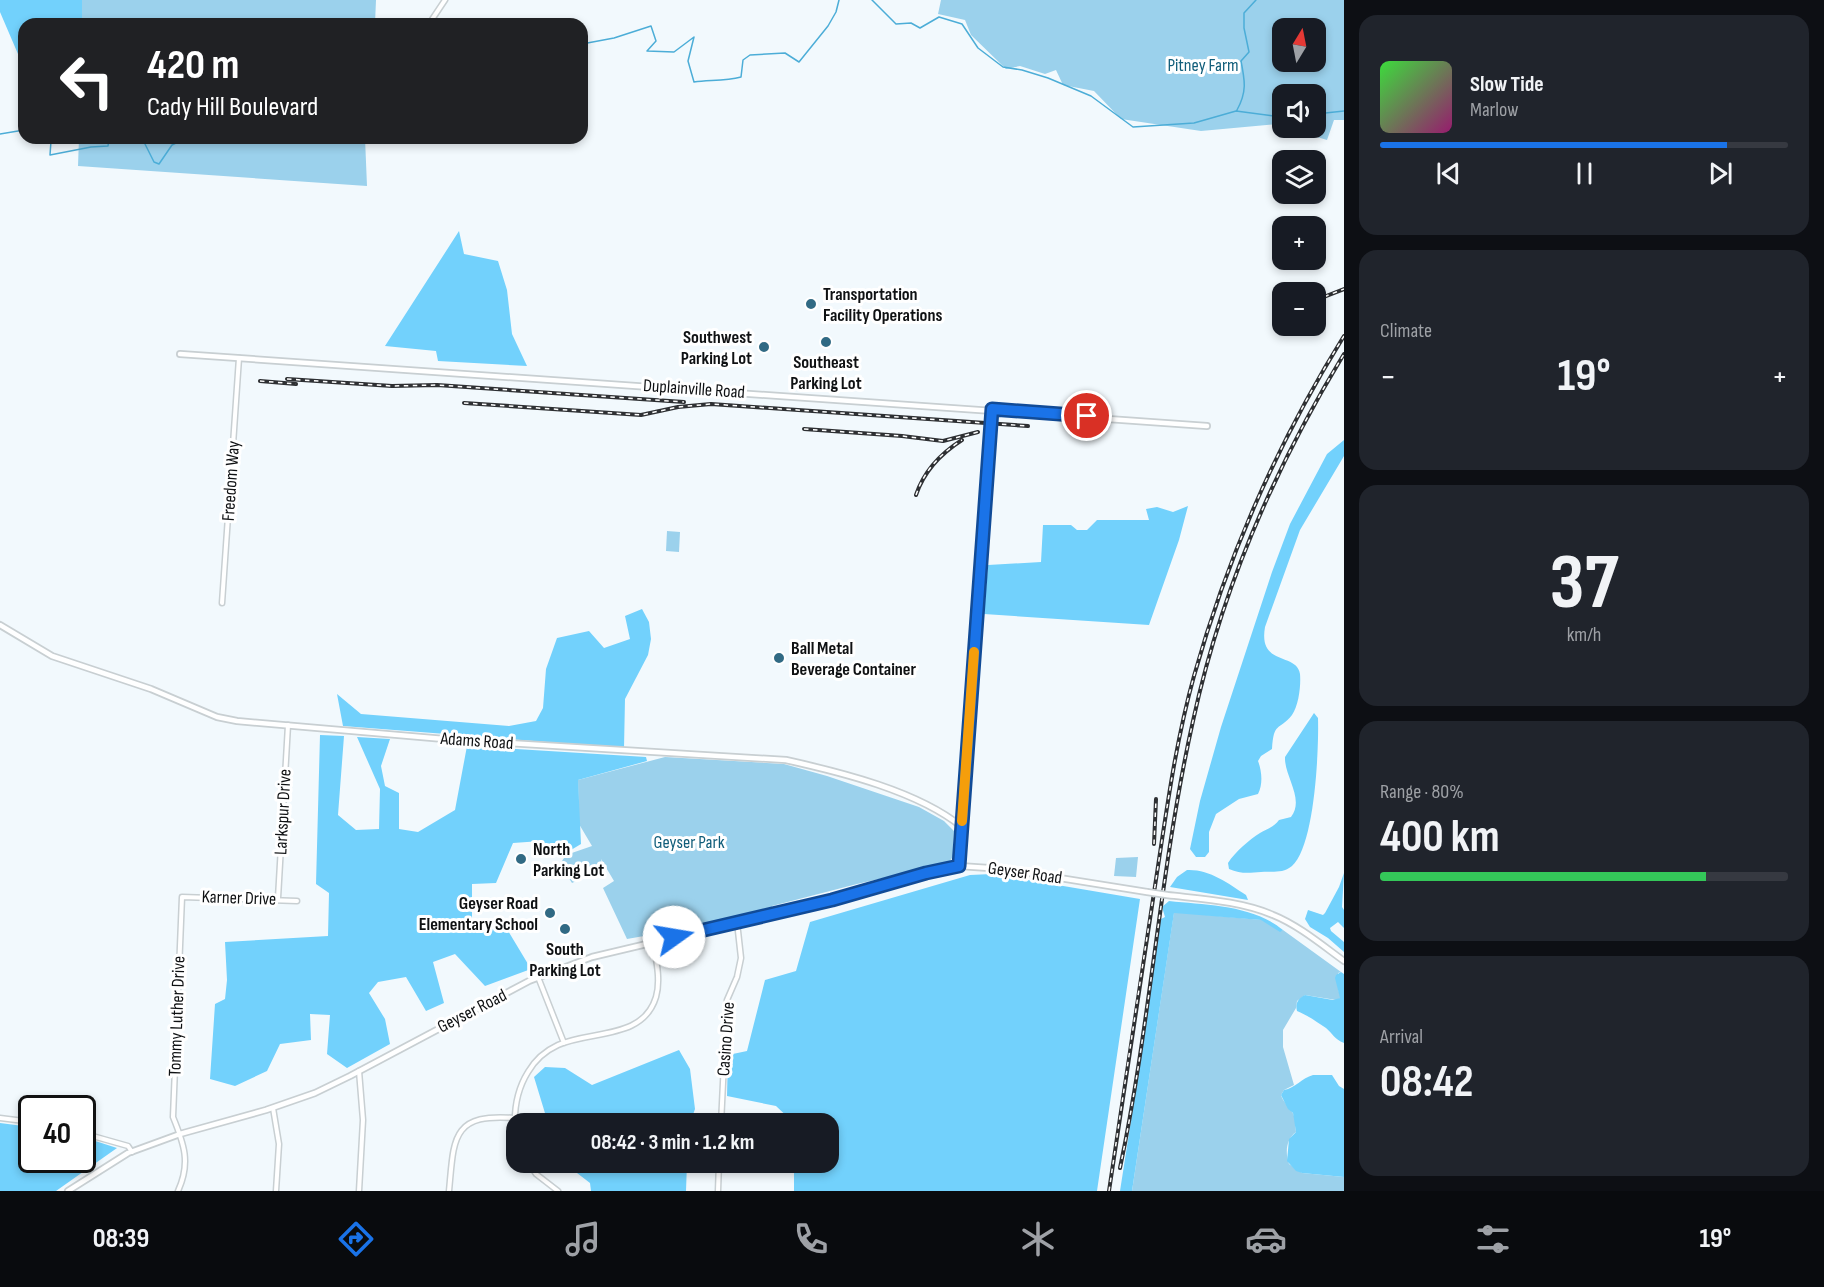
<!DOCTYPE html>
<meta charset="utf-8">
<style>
body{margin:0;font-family:"Sofia Sans Condensed",sans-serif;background:#20242c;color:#f1f3f6;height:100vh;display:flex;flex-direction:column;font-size:22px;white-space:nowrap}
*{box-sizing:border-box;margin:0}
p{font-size:20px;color:#9ea1a6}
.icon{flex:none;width:33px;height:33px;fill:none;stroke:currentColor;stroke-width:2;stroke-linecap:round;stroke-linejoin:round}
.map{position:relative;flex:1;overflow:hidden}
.sheet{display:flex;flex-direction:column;gap:15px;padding:15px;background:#0d0f14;width:480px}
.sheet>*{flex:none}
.hud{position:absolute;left:18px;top:18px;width:570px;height:126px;border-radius:18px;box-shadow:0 3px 9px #0003;background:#202124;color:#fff;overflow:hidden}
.needle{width:39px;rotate:10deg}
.controls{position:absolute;left:1272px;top:18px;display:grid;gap:12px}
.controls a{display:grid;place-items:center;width:54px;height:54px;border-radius:12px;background:#171b24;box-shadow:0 3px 9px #0003;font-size:30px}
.speed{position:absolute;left:18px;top:1095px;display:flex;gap:12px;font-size:30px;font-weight:700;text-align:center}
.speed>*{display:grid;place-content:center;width:78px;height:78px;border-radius:50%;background:#171b24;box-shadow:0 3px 9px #0003;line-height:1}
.speed .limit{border:3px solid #111;border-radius:9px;background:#fff;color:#111}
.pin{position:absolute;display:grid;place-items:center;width:51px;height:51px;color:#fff;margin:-26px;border:3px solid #fff;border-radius:50%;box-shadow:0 2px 6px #0007}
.me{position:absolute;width:66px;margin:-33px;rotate:77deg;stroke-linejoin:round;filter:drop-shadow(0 0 4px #0008)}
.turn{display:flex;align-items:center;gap:21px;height:126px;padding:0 30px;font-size:27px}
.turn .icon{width:78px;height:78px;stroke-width:2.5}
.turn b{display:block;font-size:42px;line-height:51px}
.big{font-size:45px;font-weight:700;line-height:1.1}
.sheet .widget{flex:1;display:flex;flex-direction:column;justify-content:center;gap:9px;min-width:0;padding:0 21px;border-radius:18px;background:#20242c}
.sheet .dial{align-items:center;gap:0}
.dial b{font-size:78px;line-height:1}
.song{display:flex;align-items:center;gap:18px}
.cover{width:72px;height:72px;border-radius:9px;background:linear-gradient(135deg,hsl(120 70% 55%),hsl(320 70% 35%))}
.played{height:6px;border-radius:3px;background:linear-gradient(90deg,#1a73e8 85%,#363941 85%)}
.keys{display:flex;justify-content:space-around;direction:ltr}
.heat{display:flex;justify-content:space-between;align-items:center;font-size:33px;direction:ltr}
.charge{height:9px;border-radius:4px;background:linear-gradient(90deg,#34c759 80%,#363941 0)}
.trip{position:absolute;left:506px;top:1113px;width:333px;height:60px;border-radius:18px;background:#171b24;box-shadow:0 3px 9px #0003;font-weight:700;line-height:60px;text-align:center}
.tabs{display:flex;height:96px;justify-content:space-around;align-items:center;background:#090b0e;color:#9ea1a6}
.tabs .icon{width:42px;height:42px}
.tabs .selected{color:#1a73e8}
.tabs b{font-size:27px;color:#f1f3f6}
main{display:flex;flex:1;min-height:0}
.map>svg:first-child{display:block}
</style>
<main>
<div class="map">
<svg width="1344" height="1191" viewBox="0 0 1344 1191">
<rect width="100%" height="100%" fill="#f2f9fd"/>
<path fill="#9bd1ec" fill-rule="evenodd" d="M82,0H376L375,24H82Z
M941,0H1344V120H1334L1327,140L1287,128H1316V94H1282V126L1277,124L1201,131L1121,119L1094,91L1063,85L1056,70L1045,74L1020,66L1006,69L971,35L965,20L938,14ZM1282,28H1316V62H1282Z
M79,138H365L367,186L78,166Z
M667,531L680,532L679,552L666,551Z
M665,757L784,764L827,776L919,807L944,821L954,831L953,856L949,863L857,884L772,906V908L661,933L627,939L603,888L614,881L601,859L602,864L592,867L593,873L572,883L560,864L566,855L592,846L579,824L578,780Z
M1138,857L1136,877L1114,876L1116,858Z
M1174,912L1262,920L1280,931L1283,930L1341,972L1338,973V989L1341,998L1336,1000L1305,995L1297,1001L1296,1008L1283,1030V1047L1294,1085L1284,1090L1281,1095C1283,1102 1288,1105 1292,1112C1296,1117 1295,1126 1296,1132C1286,1139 1285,1153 1289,1164L1302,1173L1344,1177V1191H1132Z"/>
<path fill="#72d1fc" d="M0,0H82V24H24V68L0,12Z
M459,231L464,254L498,261L507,290L512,334L527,366L438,361L436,351L385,346Z
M1344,440V456L1300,530L1265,627C1258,667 1297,652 1300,674C1301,685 1299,705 1292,715C1278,732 1274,721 1272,749L1261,756L1258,761C1262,771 1263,785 1258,794L1239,799L1216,814L1209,832V852L1205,857H1196L1190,849L1200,801L1221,727L1272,572L1290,524L1327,454Z
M1188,506L1179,540L1149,625L984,614L988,565L1041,562L1043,525H1071L1077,530H1087L1097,520H1149L1146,509L1157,507L1173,512Z
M642,609L649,622L651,639L648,655L625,699L624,748L343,726L337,694L361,714L509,726L536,721L543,708L546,669L557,638L589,631L604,648L630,639L625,616Z
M1314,713L1318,718C1319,749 1315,846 1292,866C1282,874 1272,871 1261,872C1249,873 1240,874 1229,869L1228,863C1235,852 1249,840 1260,833C1267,829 1274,827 1279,820L1291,817C1305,799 1284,776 1285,757Z
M320,735L344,736L338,815L356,830L379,829L380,789L357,737L390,739L381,766L385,786L399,793V829L418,832L455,810L467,746L646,757L647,761L578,780L581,844L566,853L541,841L513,843L496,883L472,884V920L501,919L531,969L485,986L455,954L433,962L444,1003L426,1011L406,977L378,982L369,993L385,1019L390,1044L347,1068L327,1054L330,1015L310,1014L311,1040L280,1044L267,1071L235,1086L210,1079L215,1004L225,999L227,980L225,942L328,936L329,893L316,884Z
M1187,870C1209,869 1228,883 1246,895L1248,900L1170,887L1177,877Z
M1344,873L1342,907L1344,910V928L1338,922L1330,928L1331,931L1344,942V952L1328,938L1310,927L1305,919L1308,910L1323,915L1325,913L1339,887Z
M992,874L1140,899L1097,1191H794V1163L828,1162V1124L794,1123L776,1106L727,1096L728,1055L747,1051L765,980L796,971L810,922L970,875Z
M1169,901C1207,905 1253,905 1283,930L1280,932L1261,920L1174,913L1132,1191H1120L1145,1031L1159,920L1165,917L1162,907Z
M1341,972L1344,974V1043C1334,1039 1333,1034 1326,1028C1317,1022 1307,1015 1297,1011C1295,1004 1298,998 1305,995L1333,1000L1340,998L1335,978L1336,975Z
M679,1050L690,1069L695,1109L690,1123H548L534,1077L545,1067L565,1068L592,1085Z
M1313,1075H1332L1339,1086L1344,1089V1177L1302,1173L1296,1171L1287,1161L1289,1139L1296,1132L1293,1113L1288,1109L1281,1095L1284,1090C1295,1088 1302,1078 1313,1075Z
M0,1123L31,1127L32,1160H82L83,1137L117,1148L56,1191H0Z
M564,1163H687L686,1191H591L590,1183Z"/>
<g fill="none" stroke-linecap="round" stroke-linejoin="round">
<path stroke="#4cadd7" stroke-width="1.5" d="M872,0L896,24L911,23L920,28L939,17L962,24L978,48L1003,67L1022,70L1048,78L1091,96L1133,127L1194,123L1236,111L1282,117
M582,44L614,38L651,26L656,41L647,51L674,52L694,37L688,61L694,82C710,80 725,81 741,77L743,60L750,55L785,53L799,62L828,26L836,12L839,0
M582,69V73
M1237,110C1247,92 1245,81 1241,61L1249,52L1244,28V13L1256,0
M1316,114L1344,111
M0,134L24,130
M48,138L51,141L50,155L91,147L108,146L109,138
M142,138L154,162L159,164L172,145L186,138
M190,138L194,140L196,138
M470,138H487"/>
<defs>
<path id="minor" d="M429,24L445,0
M222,603L239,358
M278,898L288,725
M538,977L564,1043
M273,1108L279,1144L276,1191
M0,1118L32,1122
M721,1124L727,1000L737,977L741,958L737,922
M82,1133L128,1146L132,1152
M516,1138C513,1115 515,1093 528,1072C535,1060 545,1051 558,1045C591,1030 643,1040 656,997C661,980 656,959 653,942
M528,1162L536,1174L558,1191
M178,1191C191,1163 184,1144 173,1117L182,897L297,901
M359,1191L363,1120L359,1071
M449,1191C454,1139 451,1113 514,1118
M718,1191L719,1162"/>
<path id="tertiary" d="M180,354L1207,426
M0,625L52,656L151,689L217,717L237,721L444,739L786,760C840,772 918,791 962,827
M959,866L992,409
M1167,895C1201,899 1241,901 1273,915C1298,925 1322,945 1344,961
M68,1191L128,1153L180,1134L266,1110L315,1093L350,1076L529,981L592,957L832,900L959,866L1004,869L1147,892"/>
</defs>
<use href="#minor" stroke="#c8cfd2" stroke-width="7"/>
<use href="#tertiary" stroke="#c8cfd2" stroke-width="8"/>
<use href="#minor" stroke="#fff" stroke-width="4"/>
<use href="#tertiary" stroke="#fff" stroke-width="4.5"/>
<defs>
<path id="rail" d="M1316,300L1344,289
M1281,301H1282
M287,379L392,386L437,385L684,402
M260,381L296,384
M464,403L641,415L678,407L711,404L1028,426
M804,429L902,436L943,441L978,432
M916,495C924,471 940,454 962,440
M1154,844L1156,799
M1120,1168C1151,1020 1160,868 1193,721C1221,591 1275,467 1344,354
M1109,1191C1124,1089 1139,987 1155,886C1166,815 1175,744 1194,676C1228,555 1278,442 1344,336"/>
</defs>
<use href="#rail" stroke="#2e3033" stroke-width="4"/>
<use href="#rail" stroke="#fff" stroke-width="1.5" stroke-dasharray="4.5" stroke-linecap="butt"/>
<defs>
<path id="tertiary-bridge" d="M1147,892L1167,895"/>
</defs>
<use href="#tertiary-bridge" stroke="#c8cfd2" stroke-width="8" stroke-linecap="butt"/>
<use href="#tertiary-bridge" stroke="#fff" stroke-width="4.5"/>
</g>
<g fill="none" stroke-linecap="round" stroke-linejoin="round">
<defs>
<path id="route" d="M674,937L832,900L926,873L959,866L992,409L1087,416"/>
</defs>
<use href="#route" stroke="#114b97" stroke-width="15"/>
<use href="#route" stroke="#1a73e8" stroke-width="10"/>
<path stroke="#f59e0b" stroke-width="10" d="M962,821L974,652"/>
</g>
<g fill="#316a84" stroke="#fff" stroke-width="2">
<circle cx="811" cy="304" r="6"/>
<circle cx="826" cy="342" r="6"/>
<circle cx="764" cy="347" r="6"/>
<circle cx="779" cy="658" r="6"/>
<circle cx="521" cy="859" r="6"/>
<circle cx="550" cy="913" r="6"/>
<circle cx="565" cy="929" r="6"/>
</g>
<g text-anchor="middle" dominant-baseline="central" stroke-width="6" stroke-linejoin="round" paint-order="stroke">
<g font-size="18" fill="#105d7a" stroke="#fff">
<text x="1203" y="65">Pitney Farm</text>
<text x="689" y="842">Geyser Park</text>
</g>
<g font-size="18" font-weight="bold" fill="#0f1113" stroke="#fff" text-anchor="start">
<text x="823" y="294">Transportation<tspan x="823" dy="21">Facility Operations</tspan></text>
<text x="752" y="337" text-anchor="end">Southwest<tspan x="752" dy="21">Parking Lot</tspan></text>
<text x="826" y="362" text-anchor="middle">Southeast<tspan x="826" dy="21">Parking Lot</tspan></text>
<text x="791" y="648">Ball Metal<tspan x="791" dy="21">Beverage Container</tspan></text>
<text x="533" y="849">North<tspan x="533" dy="21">Parking Lot</tspan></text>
<text x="538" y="903" text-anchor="end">Geyser Road<tspan x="538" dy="21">Elementary School</tspan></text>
<text x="565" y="949" text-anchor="middle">South<tspan x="565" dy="21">Parking Lot</tspan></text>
</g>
<g font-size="18" fill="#0f1113" stroke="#fff">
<text transform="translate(694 389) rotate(4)">Duplainville Road</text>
<text transform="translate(231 481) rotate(-86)">Freedom Way</text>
<text transform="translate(477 741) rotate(4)">Adams Road</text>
<text transform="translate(283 812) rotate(-87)">Larkspur Drive</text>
<text transform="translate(1025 873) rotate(8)">Geyser Road</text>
<text transform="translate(239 898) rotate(2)">Karner Drive</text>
<text transform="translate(472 1011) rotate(-27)">Geyser Road</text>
<text transform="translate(177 1016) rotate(-88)">Tommy Luther Drive</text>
<text transform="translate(726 1039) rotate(-86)">Casino Drive</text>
</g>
</g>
</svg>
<div class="controls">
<a><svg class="needle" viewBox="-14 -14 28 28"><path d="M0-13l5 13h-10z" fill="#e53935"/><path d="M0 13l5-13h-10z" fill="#9ea1a6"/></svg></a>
<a><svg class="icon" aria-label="sound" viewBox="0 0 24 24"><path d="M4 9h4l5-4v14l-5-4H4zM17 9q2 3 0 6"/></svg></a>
<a><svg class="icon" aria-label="layers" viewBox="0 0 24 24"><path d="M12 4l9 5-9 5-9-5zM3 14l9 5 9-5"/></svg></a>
<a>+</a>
<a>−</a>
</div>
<div class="speed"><div class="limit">40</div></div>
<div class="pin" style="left:1087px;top:416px;background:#d93025"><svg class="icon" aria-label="arrive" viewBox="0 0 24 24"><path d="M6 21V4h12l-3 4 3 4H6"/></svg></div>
<svg class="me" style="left:674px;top:937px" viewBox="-20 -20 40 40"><circle r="19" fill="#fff"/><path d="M0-13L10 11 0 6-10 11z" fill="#1a73e8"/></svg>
<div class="trip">08:42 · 3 min · 1.2 km</div>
<div class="hud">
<div class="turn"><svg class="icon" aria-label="left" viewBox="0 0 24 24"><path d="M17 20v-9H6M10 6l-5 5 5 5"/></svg><div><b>420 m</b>Cady Hill Boulevard</div></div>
</div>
</div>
<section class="sheet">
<div class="widget">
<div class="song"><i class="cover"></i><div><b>Slow Tide</b><p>Marlow</p></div></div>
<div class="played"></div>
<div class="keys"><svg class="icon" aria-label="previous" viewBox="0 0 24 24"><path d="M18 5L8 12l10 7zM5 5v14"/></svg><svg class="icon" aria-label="pause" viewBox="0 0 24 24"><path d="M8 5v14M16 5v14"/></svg><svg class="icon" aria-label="next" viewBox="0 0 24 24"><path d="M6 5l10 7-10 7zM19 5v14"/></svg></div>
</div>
<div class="widget"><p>Climate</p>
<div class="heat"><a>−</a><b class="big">19°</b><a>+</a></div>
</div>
<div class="widget dial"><b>37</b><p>km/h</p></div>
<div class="widget"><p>Range · 80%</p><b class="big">400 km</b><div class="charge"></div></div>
<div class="widget"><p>Arrival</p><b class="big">08:42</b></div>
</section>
</main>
<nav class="tabs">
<b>08:39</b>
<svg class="icon selected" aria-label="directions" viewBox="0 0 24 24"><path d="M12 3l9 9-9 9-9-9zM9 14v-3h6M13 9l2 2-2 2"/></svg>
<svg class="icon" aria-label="music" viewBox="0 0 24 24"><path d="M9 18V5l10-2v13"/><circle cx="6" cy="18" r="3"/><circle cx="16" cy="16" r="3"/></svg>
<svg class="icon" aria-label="phone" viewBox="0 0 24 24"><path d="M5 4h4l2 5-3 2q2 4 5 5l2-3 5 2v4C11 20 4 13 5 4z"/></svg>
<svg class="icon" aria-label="climate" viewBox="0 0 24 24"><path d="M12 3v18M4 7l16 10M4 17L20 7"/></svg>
<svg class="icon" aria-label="car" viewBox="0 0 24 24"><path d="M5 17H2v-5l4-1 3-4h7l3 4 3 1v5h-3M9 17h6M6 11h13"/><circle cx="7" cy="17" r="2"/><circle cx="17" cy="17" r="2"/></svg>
<svg class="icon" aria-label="filters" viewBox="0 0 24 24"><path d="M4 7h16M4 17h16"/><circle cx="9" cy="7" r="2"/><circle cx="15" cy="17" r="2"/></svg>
<b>19°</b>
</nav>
